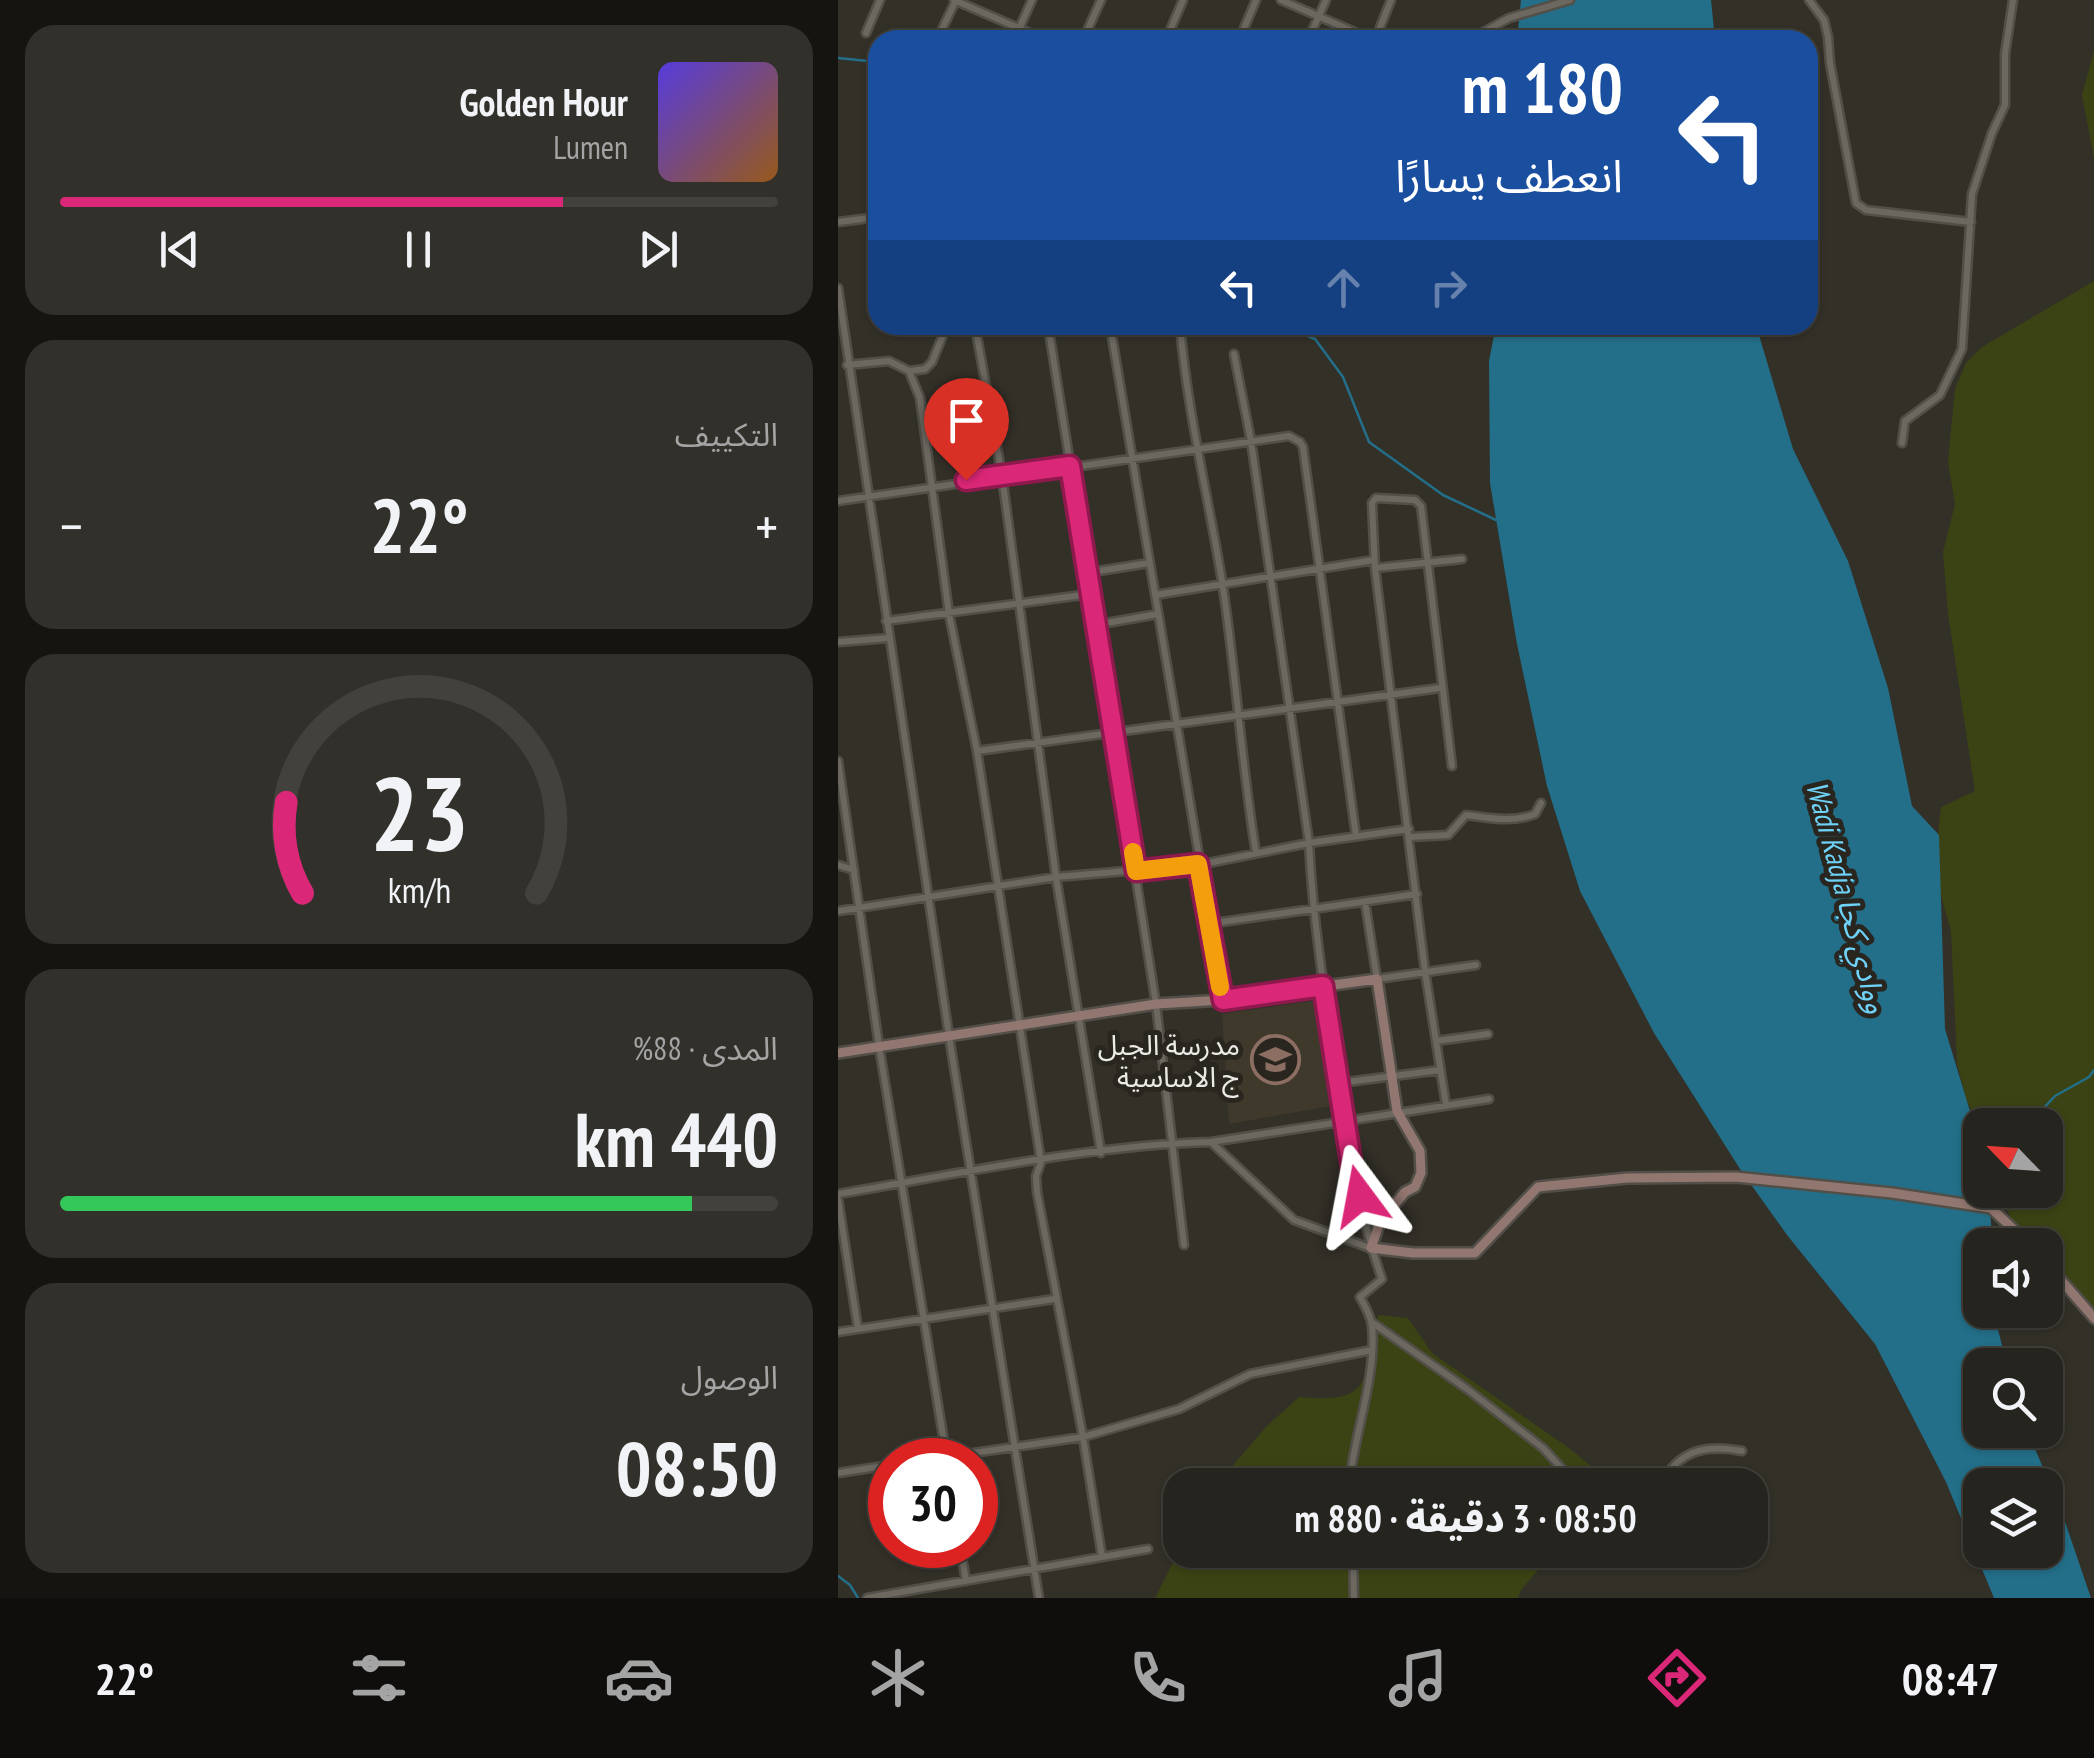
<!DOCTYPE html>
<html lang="ar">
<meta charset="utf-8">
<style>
body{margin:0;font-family:"PT Sans Narrow","Noto Sans Arabic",sans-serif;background:#32302b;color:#f1f3f6;direction:rtl;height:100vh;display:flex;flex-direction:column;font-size:38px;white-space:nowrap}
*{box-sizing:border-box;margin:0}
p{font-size:32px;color:#a4a4a4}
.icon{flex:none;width:55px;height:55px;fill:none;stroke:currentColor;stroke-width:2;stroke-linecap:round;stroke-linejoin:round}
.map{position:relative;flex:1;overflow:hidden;direction:ltr}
.drawer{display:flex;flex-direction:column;gap:25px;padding:25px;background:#151410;width:838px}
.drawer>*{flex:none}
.guide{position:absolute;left:30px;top:30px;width:950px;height:305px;border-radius:30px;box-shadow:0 2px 8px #0004,0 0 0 2px #42413c;direction:rtl;background:#1a4fa0;color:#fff;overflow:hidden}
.needle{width:65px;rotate:295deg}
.controls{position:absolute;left:1125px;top:1108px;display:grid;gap:20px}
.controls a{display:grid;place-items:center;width:100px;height:100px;border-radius:20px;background:#26241e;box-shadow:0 2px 8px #0004,0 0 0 2px #42413c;font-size:50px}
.speed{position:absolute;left:30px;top:1438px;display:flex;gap:20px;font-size:50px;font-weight:700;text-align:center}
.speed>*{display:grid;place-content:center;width:130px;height:130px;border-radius:50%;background:#26241e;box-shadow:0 2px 8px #0004,0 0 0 2px #42413c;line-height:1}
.speed .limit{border:15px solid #d22;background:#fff;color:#111}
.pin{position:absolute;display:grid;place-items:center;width:85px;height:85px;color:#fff;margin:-102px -42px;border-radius:50% 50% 50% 0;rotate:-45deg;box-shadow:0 0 10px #0007}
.pin .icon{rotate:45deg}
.me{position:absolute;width:110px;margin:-55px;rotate:347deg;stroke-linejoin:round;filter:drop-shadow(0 0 8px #0008)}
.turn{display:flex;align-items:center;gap:35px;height:210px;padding:0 30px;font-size:45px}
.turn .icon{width:130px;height:130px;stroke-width:2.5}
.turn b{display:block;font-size:70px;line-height:85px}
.lanes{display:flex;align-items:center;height:95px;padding:0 30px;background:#0003;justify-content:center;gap:50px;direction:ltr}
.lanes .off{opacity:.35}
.big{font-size:75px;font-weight:800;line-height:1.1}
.drawer .widget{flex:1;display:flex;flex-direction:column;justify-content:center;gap:15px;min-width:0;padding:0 35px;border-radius:30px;background:#32302b}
.drawer .dial{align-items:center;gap:0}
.dial svg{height:260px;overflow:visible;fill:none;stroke:#42413c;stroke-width:7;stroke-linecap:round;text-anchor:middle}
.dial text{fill:#f1f3f6;stroke:none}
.song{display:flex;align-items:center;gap:30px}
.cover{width:120px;height:120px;border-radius:15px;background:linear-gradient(135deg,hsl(250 70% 55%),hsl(30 70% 35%))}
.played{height:10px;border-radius:5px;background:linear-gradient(90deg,#db2777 70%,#42413c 70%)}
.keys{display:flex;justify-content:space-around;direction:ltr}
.heat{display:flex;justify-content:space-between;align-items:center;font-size:55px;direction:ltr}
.charge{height:15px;border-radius:8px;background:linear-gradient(90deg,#34c759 88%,#42413c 0)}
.trip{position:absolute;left:325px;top:1468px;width:605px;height:100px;border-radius:30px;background:#26241e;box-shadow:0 2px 8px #0004,0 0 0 2px #42413c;font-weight:800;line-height:100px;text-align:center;direction:rtl}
.dock{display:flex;height:160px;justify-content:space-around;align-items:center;background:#0f0e0c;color:#a4a4a4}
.dock .icon{width:70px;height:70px}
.dock .selected{color:#db2777}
.dock b{font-size:45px;color:#f1f3f6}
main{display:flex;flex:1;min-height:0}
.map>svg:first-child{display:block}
</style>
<main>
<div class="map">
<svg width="1257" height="1598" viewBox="0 0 1257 1598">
<rect width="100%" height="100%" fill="#333028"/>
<path fill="#3f392c" d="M481,1000L493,1106L391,1124L384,1014Z"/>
<path fill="#3b4314" d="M1256,51V158L1244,95Z
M1256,281V1319L1208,1263V1245H1192C1178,1230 1167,1210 1163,1190H1208V1125H1142V1129L1128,1099L1119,1063L1113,931L1096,871L1103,807L1137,791L1110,614L1105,552L1117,504L1110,462L1117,389L1128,363L1144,347Z
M540,1315L570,1318L594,1353L731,1448L776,1485H378L428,1427L461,1397C537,1405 526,1378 540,1315Z
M342,1549V1550H717L683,1590L680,1598H317Z"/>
<path fill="#236f89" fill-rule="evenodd" d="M683,0H873L877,40H679Z
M658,325H918L955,449L1010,561L1050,688L1074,806L1101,835L1107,1029L1142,1144V1190H1150L1155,1245H1142V1310H1155L1169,1365H1142V1430H1189L1223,1510L1253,1598H1156L1108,1482L1037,1344L949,1235L902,1169L816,1033L742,891L709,786L679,644L652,483L651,361ZM1142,1485H1208V1550H1142Z"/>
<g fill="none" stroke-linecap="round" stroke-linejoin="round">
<path stroke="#236f89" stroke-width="2.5" d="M0,58L40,62
M443,325L477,339L505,377L531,442L605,495L658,520
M1190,1125L1217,1096L1251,1077L1257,1069
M0,1576L12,1585L20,1598"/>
<defs>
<path id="minor" d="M116,0L208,40
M443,0L535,40
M971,0L986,20L990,37L992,63L1018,203L1028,210L1133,222
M28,33L42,0
M99,40L118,0
M176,40L194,0
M245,40L263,0
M328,40L345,0
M401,40L418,0
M470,40L488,0
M537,40L553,0
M631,40L671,18L732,0
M40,90L34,109L40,147
M0,222L40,217
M0,288L111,1036L201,1598
M137,325L164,476L218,877L263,1153
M210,325L318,1004L346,1245
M272,325L385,1000
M342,325C349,410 370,496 384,581C398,671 403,762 418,853
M396,354L413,441L471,843C475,922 487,999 500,1078C511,1146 521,1214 544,1279L522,1297C527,1306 533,1316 534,1326C539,1375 516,1435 511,1485
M9,365L51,361L71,371L87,369L94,362L109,325
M71,371L82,398L111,614L139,751L203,1162L198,1176L199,1192L245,1437L264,1557
M1064,443L1067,421L1102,395L1124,349L1134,194L1154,133L1167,105V54L1175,0
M0,501L451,436L462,442L465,447L518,836
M537,568L624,559
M248,573L311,563
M317,595L536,560
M48,621L252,594
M257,625L320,614
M0,642L51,638
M139,751L602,688
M0,761L41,1046L109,1460
M572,837L610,835L628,815C652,818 675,823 697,814L703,803
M0,865L16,870
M527,902L539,979L638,965
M0,911L218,877L360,865L471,843L571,829
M370,924L579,894
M598,1041L650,1034
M501,1083L602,1070
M608,1105L587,971L537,568L534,503L538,498L577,500L583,506L614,766
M373,1142L456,1220L532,1248
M0,1194C120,1174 252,1145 373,1142L651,1099
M0,1199L20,1329
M535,1323L629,1389L705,1448L726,1471L755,1485
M0,1332L216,1299
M87,1460L245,1437L341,1409L412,1374L534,1350
M0,1473L52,1465
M823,1485C840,1450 868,1444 904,1451
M122,1545L128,1581
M515,1550L516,1598
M29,1598L310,1549"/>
<path id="secondary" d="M0,1053L318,1004L385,1000L539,979L559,1111L582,1151L583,1173L577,1187L567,1192L542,1222L533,1248L575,1253H637L700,1187L789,1178L898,1177L1054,1193L1153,1208L1192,1245
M1208,1263L1257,1319"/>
</defs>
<use href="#minor" stroke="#514f48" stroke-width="11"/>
<use href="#secondary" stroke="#514f48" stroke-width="14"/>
<use href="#minor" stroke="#6c6860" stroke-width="6"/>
<use href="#secondary" stroke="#927770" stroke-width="9"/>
</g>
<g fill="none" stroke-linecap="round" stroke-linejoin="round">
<defs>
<path id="route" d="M128,480L232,466L298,871L360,864L385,1000L485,986L514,1168L522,1196"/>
</defs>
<use href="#route" stroke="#8e194d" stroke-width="25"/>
<use href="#route" stroke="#db2777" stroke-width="18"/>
<path stroke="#f59e0b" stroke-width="18" d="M295,852L298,871L360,864L382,987"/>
</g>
<defs>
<symbol id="school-ring" viewBox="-11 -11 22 22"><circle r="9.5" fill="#29261f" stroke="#8d6e63" stroke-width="1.5"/><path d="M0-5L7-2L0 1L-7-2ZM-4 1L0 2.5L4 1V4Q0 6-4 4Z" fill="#8d6e63"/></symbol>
</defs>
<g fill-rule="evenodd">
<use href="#school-ring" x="410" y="1032" width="55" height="55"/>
</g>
<g text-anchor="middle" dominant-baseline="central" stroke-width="10" stroke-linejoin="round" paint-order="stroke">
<g font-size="28" fill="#eceae6" stroke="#29261f" text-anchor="end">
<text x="402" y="1044">مدرسة الجبل<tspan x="402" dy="32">ج الاساسية</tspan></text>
</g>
<g font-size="30" font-style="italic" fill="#6fd2f8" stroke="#29261f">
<text transform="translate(1010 897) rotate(75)">Wadi Kadja ووادي كجا</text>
</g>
</g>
</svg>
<div class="controls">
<a><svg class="needle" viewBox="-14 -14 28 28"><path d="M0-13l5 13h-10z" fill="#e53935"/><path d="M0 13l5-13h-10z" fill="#a4a4a4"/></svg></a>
<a><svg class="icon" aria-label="sound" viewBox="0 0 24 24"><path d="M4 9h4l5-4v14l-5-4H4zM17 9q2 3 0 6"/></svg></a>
<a><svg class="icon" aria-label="search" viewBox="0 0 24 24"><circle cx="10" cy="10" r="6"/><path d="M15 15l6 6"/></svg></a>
<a><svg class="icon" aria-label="layers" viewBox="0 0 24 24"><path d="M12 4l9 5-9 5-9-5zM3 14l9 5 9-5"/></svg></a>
</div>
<div class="speed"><div class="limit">30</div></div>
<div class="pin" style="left:128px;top:480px;background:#d93025"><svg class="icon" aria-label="arrive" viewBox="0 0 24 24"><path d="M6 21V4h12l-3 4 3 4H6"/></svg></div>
<svg class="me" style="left:522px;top:1196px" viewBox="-20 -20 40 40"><path d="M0-17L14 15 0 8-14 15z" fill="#db2777" stroke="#fff" stroke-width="4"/></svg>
<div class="trip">08:50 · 3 دقيقة · 880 m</div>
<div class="guide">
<div class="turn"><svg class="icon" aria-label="left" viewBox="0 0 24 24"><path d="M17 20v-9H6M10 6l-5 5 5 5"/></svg><div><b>180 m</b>انعطف يسارًا</div></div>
<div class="lanes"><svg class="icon" aria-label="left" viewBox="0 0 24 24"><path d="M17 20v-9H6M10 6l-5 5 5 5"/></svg><svg class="icon off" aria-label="ahead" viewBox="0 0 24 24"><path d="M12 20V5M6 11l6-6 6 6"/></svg><svg class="icon off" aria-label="right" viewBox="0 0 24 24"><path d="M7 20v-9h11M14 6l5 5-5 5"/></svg></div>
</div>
</div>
<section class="drawer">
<div class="widget">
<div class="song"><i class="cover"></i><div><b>Golden Hour</b><p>Lumen</p></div></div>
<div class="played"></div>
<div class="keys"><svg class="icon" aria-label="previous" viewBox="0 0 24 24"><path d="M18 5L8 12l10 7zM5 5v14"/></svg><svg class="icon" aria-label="pause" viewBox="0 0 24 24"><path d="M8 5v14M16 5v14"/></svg><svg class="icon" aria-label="next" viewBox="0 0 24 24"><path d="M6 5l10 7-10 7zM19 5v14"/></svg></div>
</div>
<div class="widget"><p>التكييف</p>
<div class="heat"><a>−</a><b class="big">22°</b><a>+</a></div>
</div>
<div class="widget dial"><svg viewBox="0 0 100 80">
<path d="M14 69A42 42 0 1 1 86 69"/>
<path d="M14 69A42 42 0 0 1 9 41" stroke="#db2777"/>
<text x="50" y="56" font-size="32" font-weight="700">23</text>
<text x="50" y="72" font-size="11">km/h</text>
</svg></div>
<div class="widget"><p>المدى · 88%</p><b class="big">440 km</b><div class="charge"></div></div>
<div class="widget"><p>الوصول</p><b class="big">08:50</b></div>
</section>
</main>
<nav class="dock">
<b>08:47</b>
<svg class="icon selected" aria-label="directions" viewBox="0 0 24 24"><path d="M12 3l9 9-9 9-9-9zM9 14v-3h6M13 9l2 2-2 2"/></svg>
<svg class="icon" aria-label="music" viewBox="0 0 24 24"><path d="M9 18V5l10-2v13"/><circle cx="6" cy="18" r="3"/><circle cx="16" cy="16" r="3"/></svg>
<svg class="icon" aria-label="phone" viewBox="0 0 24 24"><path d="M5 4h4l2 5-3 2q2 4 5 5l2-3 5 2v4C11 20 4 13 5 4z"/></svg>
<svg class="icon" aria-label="climate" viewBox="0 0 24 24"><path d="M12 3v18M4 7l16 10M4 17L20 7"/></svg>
<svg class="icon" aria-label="car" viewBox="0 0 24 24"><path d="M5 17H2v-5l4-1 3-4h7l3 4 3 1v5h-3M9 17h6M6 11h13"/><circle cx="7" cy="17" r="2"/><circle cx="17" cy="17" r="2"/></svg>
<svg class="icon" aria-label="filters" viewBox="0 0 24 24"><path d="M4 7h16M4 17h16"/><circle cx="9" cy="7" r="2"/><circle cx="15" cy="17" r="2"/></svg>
<b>22°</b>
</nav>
